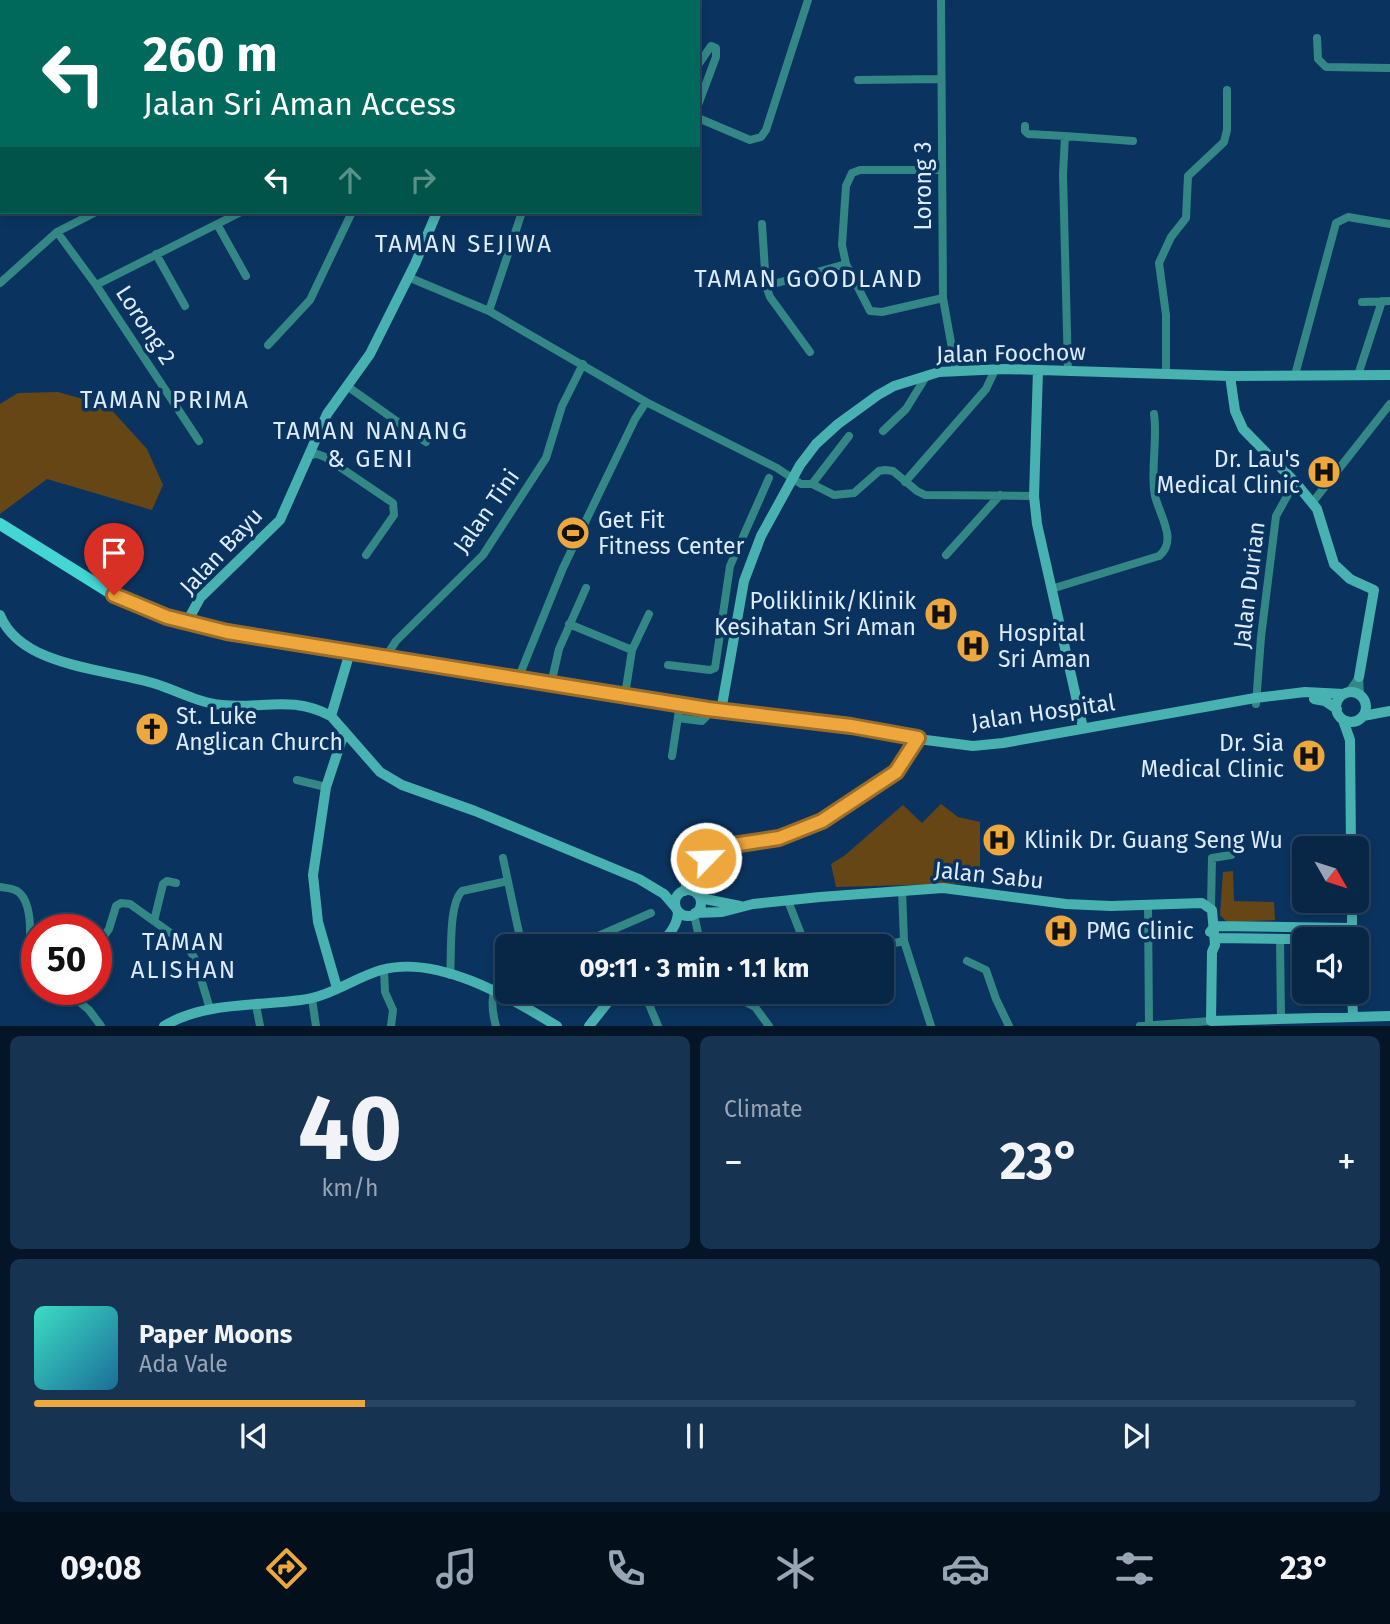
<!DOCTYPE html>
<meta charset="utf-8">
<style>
body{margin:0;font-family:"Fira Sans",sans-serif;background:#163352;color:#f1f3f6;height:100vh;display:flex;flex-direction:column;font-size:26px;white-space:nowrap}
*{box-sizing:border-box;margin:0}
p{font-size:23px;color:#98a5b4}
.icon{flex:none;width:38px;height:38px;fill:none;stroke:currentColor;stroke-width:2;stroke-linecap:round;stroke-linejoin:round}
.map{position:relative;height:1026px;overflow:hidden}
.drawer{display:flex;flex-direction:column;gap:10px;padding:10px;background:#041527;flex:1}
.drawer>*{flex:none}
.hud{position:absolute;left:0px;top:0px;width:700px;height:214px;box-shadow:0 4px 10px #0003,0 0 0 2px #294460;background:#00695c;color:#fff;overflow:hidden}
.needle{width:46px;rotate:129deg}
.tools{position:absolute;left:1292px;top:836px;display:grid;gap:14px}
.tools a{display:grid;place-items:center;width:77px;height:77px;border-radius:10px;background:#082747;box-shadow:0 4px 10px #0003,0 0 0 2px #294460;font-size:35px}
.speed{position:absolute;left:21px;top:914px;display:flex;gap:14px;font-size:35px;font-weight:700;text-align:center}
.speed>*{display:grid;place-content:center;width:91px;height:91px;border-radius:50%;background:#082747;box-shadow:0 4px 10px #0003,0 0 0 2px #294460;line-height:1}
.speed .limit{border:10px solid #d22;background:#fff;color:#111}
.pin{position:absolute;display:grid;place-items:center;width:60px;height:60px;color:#fff;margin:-72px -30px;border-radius:50% 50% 50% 0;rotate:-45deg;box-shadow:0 0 7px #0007}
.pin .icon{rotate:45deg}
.me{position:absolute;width:77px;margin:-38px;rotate:66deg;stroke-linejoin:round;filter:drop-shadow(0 0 5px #0008)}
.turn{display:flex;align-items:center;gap:24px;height:147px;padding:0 28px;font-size:32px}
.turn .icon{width:91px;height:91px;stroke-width:2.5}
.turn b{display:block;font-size:49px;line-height:60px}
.lanes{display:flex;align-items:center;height:66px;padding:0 28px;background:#0003;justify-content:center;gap:35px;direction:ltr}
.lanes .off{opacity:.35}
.big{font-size:52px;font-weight:700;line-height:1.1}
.drawer .card{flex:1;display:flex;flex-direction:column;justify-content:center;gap:10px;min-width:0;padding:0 24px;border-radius:10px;background:#163352}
.drawer .dial{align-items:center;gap:0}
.dial b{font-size:91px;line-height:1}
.song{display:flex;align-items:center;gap:21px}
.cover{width:84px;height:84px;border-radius:10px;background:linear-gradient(135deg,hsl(170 70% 55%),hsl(200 70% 35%))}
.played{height:7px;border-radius:4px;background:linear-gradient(90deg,#eea73c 25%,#294460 25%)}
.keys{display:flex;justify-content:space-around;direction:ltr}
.heat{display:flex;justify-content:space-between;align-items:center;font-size:38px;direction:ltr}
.drawer .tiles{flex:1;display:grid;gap:10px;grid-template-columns:1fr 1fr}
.card:last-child{grid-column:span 2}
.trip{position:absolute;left:495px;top:934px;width:399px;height:70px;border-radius:10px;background:#082747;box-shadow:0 4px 10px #0003,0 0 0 2px #294460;font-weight:700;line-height:70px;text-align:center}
.tabs{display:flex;height:112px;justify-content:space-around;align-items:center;background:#03101c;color:#98a5b4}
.tabs .icon{width:49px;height:49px}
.tabs .selected{color:#eea73c}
.tabs b{font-size:32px;color:#f1f3f6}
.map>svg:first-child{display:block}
</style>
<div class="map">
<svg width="1390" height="1026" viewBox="0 0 1390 1026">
<rect width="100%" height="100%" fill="#0a345f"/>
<path fill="#664615" d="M58,392L108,406L147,449L163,485L152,510L47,479L0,514V404L18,393Z
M941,804L958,817L980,822V883L836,887L831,864L844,856L903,805L922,823Z
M1233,871L1234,901L1274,902L1275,920L1227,922L1220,915L1223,872Z"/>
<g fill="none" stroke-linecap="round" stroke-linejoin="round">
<path stroke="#338886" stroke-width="8" d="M435,0L436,2
M941,0L943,298L956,371
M319,2L324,0
M523,2H543
M1317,38L1318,59L1326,67L1390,68
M698,65L711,46L716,48V57L698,105
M858,80L941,79
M698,118L750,140L761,137L766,130L808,0
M1025,126V131L1028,134L1065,136
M942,170H860L852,173L846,186L842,245L846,264L870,311L882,312L943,298
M217,224L246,276
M762,224L766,286L770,297L810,352
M57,232L96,285L199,441
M156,254L185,306
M408,277L489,311L646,402L777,468L801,484H812L834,495L854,493L879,471L885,470L893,471L917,491L925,495L1034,496
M0,283L57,232L96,212
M96,285L241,212
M766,286L846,264
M1362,302L1390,301
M489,311L522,212
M268,345L310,300L352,212
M1068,371L1063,174L1065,136L1133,141
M1166,374V315L1159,263L1171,237L1186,218L1188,176L1224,142L1227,130V90
M1295,375L1336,223L1348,217L1390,224
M1358,375L1382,301
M347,386L426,442
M883,431L906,409L927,375
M309,455L317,454L325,457L393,503L394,515L366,555
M905,482L986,389L995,370
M812,484L849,436
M1312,503L1390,404
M946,555L1000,495
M1051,589L1159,556C1178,541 1160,516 1155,496C1150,470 1158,441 1154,414
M569,624L632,650
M385,658L396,641L483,555L546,458L562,406L583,364
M668,665L710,670L715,668L730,566L769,478
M1359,677L1360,695
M518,679L563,568L635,419L646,402
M551,684L559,649L586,588
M1349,692L1359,677
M625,695L632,650L649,614
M1256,704L1261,637L1276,516L1295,482
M678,718L702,721L706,717L708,709
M672,756L680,704
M297,780L326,787
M503,858L522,947
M0,887C6,888 12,888 17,891C34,902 30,940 29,957L37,966
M902,890L904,941L931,1026
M788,901L806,947
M1148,905L1149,1024
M1211,907L1212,858L1231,855
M694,914L701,947
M154,921L163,884L167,881L176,883
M1280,939L1281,1018
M98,945L109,929L116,906L121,903L130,904L186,944L195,959L210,1009
M573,947L651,913
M875,947L904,941
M967,961L986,970L996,999L1009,1026
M384,970L385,992L393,1010L391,1026
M450,975C452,955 448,905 462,891L508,881
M64,989L89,1010L101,1026
M644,992L658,1026
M727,992L755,1007L769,1026
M312,999L316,1026
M256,1005L260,1026
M496,1026C491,1008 489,984 508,975
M1140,1026L1211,1021"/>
<path stroke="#48b2b0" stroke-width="10" d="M677,2L680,0
M1038,370L1034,496L1037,524L1083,728
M1230,376L1235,411L1243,429L1295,482L1317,509L1334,564L1350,579L1374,590L1359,677
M0,615C21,668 110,669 156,684C178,691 199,703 222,705C263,709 292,695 331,716L350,652
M187,622L200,598L280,520L327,414L370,354L415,264L437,212
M1336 707a15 15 0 1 1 30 0a15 15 0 1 1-30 0Z
M1314,699L1325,701L1337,709
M721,711L744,581L761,536L800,465L816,444L838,424L878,395L894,386L939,372L1004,369L1230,376L1390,375
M331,716L380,772L402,785L475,811L639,879L664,894L676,908
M1363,716L1390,711
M1343,720L1350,740L1351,849
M675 903a13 13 0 1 1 26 0a13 13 0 1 1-26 0Z
M684,891C707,836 750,848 797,832C821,824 881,789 898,770C906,761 912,749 918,739L973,746L1003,743L1255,698L1305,692L1344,694
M697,894L701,875L711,861
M700,898L740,906
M1352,901V933
M695,913L722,912L753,904L820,897L943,888L1066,904L1111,906L1202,903L1212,910L1215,945L1212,952L1211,1021L1390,1016
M1212,931L1215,938L1352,940
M1210,932L1215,926L1352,928
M658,947C668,936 678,926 678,911
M337,988L318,922L313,875L326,787L344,733
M1352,992L1353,1016
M164,1026C204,1002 256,1006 301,1000C329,997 354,978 381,970C438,954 510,998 557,1026
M589,1026L616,992"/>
<path stroke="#43d6d3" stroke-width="12" d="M0,524L114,595L167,617L227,632L708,709L851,726L918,739"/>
</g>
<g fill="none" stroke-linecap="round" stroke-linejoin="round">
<defs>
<path id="route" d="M114,595L167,617L227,632L708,709L851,726L918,738L896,772L822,821L779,838L733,845L706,858"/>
</defs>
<use href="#route" stroke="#9b6d27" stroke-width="18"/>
<use href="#route" stroke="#eea73c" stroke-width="12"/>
</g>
<defs>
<symbol id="hospital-disc" viewBox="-11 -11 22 22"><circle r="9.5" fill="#eea73c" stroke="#0a345f"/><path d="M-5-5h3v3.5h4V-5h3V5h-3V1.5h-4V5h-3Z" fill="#111"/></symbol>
<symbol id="stadium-disc" viewBox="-11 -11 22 22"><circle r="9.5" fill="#eea73c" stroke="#0a345f"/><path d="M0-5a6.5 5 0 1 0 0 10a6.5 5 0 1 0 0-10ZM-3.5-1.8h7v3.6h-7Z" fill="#111"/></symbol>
<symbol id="church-disc" viewBox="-11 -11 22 22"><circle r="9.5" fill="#eea73c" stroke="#0a345f"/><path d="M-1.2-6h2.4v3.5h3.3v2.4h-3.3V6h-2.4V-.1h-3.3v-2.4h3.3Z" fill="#111"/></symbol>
</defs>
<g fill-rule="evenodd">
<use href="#hospital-disc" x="1305" y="453" width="38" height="38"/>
<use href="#stadium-disc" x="554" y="514" width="38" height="38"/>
<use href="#hospital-disc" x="922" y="595" width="38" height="38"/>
<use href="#hospital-disc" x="954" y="627" width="38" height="38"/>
<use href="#church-disc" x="133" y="710" width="38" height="38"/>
<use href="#hospital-disc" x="1290" y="737" width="38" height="38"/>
<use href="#hospital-disc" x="980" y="821" width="38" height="38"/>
<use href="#hospital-disc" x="1042" y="912" width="38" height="38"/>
</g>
<g text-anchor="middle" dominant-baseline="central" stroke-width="7" stroke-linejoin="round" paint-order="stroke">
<g font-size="23" fill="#ddebfb" stroke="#0a345f">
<text transform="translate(923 186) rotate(-90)">Lorong 3</text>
<text transform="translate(146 325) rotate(57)">Lorong 2</text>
<text transform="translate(1011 353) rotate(-1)">Jalan Foochow</text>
<text transform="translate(486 511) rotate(-55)">Jalan Tini</text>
<text transform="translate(221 551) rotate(-47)">Jalan Bayu</text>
<text transform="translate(1249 585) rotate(-83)">Jalan Durian</text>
<text transform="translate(1043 712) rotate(-8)">Jalan Hospital</text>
<text transform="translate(989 875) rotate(6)">Jalan Sabu</text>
</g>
<g font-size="23" fill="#ddebfb" stroke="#0a345f" text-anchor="start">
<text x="1300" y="459" text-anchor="end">Dr. Lau's<tspan x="1300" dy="26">Medical Clinic</tspan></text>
<text x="598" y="520">Get Fit<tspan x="598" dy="26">Fitness Center</tspan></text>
<text x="916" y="601" text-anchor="end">Poliklinik/Klinik<tspan x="916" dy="26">Kesihatan Sri Aman</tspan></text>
<text x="998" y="633">Hospital<tspan x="998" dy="26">Sri Aman</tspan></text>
<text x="176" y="716">St. Luke<tspan x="176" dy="26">Anglican Church</tspan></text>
<text x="1284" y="743" text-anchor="end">Dr. Sia<tspan x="1284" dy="26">Medical Clinic</tspan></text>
<text x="1024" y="840">Klinik Dr. Guang Seng Wu</text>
<text x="1086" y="931">PMG Clinic</text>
</g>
<g font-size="24" letter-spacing="2" fill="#ddebfb" stroke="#0a345f">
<text x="464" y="244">TAMAN SEJIWA</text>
<text x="809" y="279">TAMAN GOODLAND</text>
<text x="165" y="400">TAMAN PRIMA</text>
<text x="371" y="431">TAMAN NANANG<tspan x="371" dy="28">&amp; GENI</tspan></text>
<text x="184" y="942">TAMAN<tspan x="184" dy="28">ALISHAN</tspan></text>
</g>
</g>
</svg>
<div class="tools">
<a><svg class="needle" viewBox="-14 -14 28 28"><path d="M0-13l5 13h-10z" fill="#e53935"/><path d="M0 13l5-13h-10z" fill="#98a5b4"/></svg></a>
<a><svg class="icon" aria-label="sound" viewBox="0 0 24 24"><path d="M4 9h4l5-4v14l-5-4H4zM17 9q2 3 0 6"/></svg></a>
</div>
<div class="speed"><div class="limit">50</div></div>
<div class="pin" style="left:114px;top:595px;background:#d93025"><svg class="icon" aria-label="arrive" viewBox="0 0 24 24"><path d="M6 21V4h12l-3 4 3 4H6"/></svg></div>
<svg class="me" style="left:706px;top:858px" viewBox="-20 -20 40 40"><circle r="17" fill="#eea73c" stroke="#fff" stroke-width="3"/><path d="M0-11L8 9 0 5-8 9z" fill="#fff"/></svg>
<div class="trip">09:11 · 3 min · 1.1 km</div>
<div class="hud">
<div class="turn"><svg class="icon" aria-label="left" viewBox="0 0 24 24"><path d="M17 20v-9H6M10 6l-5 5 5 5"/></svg><div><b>260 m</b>Jalan Sri Aman Access</div></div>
<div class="lanes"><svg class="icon" aria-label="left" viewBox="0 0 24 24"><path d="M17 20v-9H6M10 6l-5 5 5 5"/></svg><svg class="icon off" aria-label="ahead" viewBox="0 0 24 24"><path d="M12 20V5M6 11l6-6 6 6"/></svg><svg class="icon off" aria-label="right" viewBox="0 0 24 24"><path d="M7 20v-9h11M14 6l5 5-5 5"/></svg></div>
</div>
</div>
<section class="drawer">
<div class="tiles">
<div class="card dial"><b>40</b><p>km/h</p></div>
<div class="card"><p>Climate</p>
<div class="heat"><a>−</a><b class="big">23°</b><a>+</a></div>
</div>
<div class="card">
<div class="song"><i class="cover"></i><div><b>Paper Moons</b><p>Ada Vale</p></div></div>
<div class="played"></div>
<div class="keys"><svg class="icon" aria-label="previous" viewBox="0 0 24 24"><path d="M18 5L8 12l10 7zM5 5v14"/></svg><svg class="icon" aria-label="pause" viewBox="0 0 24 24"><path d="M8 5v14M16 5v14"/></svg><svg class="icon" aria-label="next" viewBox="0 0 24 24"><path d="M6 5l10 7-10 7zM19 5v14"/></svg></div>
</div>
</div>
</section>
<nav class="tabs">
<b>09:08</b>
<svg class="icon selected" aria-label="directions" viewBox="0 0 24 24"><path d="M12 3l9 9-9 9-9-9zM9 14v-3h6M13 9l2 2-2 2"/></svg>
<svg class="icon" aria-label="music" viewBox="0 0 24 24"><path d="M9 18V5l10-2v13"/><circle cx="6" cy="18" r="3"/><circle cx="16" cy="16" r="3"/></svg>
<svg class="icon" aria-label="phone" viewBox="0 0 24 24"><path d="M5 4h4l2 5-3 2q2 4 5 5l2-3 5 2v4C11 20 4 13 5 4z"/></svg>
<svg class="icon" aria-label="climate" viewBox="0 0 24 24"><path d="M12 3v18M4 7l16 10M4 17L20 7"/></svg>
<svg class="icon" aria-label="car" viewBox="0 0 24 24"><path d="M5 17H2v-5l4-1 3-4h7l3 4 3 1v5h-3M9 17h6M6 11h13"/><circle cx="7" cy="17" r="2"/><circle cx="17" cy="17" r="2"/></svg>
<svg class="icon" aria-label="filters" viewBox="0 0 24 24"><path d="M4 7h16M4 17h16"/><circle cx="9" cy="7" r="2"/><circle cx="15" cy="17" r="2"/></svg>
<b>23°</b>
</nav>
